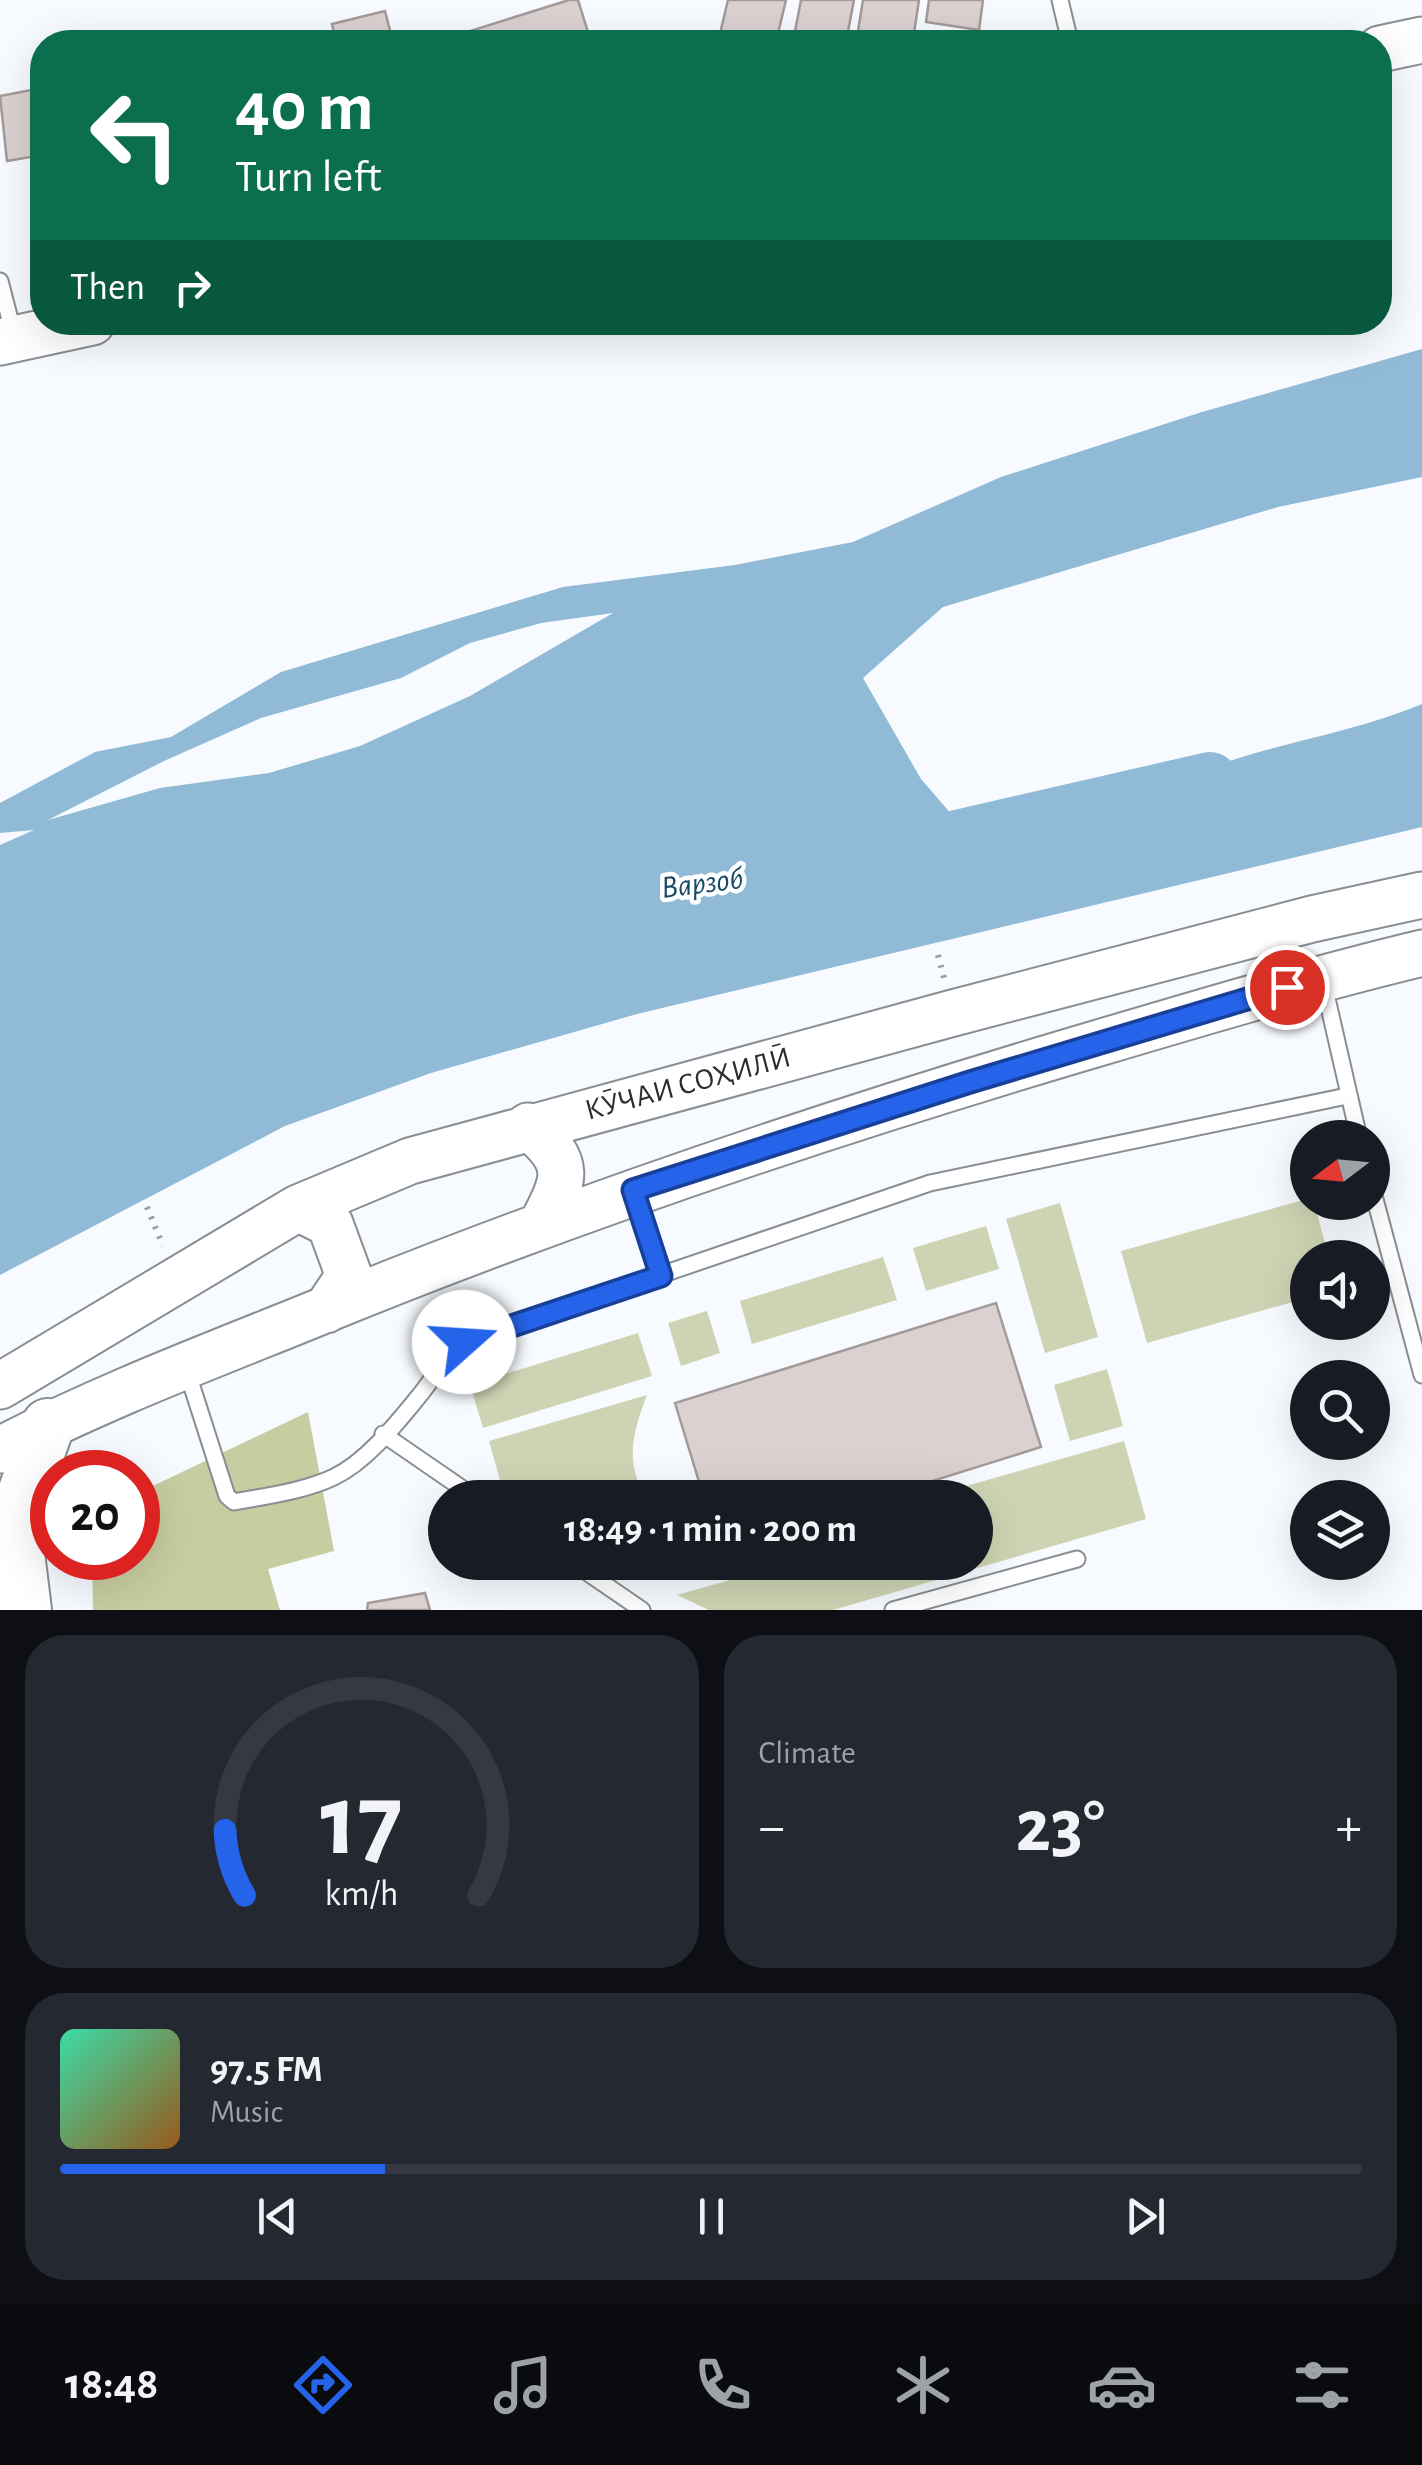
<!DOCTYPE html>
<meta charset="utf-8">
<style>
body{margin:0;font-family:"Alegreya Sans",sans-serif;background:#242831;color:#f1f3f6;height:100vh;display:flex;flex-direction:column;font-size:38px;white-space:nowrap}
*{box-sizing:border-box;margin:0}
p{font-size:32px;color:#9ea1a6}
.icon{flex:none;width:55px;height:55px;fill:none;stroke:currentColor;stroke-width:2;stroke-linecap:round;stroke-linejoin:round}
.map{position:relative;height:1610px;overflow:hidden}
.side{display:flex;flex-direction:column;gap:25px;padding:25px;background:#0d0f14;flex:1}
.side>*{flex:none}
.top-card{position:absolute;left:30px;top:30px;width:1362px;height:305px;border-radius:40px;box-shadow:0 10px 40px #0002;background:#0b6e4f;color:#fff;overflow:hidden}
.needle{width:65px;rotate:254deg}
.tools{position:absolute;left:1290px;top:1120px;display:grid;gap:20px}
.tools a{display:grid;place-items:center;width:100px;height:100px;border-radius:50%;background:#171b24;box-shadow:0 10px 40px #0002;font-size:50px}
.speed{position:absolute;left:30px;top:1450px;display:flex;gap:20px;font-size:50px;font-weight:700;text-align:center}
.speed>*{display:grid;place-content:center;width:130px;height:130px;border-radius:50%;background:#171b24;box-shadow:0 10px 40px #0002;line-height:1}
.speed .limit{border:15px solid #d22;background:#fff;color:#111}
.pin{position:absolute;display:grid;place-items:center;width:85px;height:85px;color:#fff;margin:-42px;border:5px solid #fff;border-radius:50%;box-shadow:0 2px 10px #0007}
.me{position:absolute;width:110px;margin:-55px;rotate:71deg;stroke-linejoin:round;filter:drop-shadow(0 0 8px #0008)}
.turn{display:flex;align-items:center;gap:35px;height:210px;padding:0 40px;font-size:45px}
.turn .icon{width:130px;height:130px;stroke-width:2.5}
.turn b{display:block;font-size:70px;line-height:85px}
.then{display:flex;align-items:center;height:95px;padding:0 40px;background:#0003;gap:20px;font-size:38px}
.big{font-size:75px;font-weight:700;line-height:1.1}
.side .tile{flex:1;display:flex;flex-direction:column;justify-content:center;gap:15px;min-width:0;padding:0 35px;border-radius:40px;background:#242831}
.side .dial{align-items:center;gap:0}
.dial svg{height:260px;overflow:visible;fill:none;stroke:#363941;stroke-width:7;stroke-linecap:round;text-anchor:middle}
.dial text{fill:#f1f3f6;stroke:none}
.song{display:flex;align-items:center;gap:30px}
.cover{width:120px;height:120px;border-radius:15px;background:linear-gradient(135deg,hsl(160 70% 55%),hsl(30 70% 35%))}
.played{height:10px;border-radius:5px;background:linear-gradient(90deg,#2563eb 25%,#363941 25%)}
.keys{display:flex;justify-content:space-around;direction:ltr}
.heat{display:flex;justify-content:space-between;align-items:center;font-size:55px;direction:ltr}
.side .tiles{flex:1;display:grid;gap:25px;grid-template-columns:1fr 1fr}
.tile:last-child{grid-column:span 2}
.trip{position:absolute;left:428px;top:1480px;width:565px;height:100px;border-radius:50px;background:#171b24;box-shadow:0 10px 40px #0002;font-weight:700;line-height:100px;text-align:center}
.menu{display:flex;height:160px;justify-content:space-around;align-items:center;background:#090b0e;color:#9ea1a6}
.menu .icon{width:70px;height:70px}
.menu .current{color:#2563eb}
.menu b{font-size:45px;color:#f1f3f6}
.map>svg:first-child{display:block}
</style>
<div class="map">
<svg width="1422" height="1610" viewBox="0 0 1422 1610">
<rect width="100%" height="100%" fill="#f7fafe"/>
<path fill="#ced4b3" d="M1307,1199L1308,1202L1314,1203L1329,1257L1308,1258L1307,1298L1147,1343L1121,1251Z
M1060,1203L1098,1337L1045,1353L1006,1219Z
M986,1226L999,1269L926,1291L913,1248Z
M883,1257L897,1300L752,1344L740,1301Z
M707,1311L720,1353L681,1366L668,1323Z
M638,1333L652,1376L483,1428L470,1385Z
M1107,1369L1123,1426L1070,1441L1054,1385Z
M647,1395C633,1432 624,1462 646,1497L511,1498L504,1494L489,1441Z
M1124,1441L1146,1519L833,1610H709L677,1595L791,1563L975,1562V1498L928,1497Z"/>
<path fill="#c7cda1" d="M308,1412L334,1551L268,1569L280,1610H93L92,1558H138V1493Z"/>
<path fill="#90bad6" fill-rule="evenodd" d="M1422,349V477L1278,507L943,607L863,678L921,779L992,861C1072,824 1154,784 1239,758C1300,739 1363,729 1422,704V827L637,1014L431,1073L285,1126L0,1275V845L34,830L0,833V803L95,752L171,737L281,672L563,587L735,565L853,542L1001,477L1202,412ZM613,613L470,696L360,746L269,773L160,788L48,820L164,761L261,718L401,678L470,643L541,623Z"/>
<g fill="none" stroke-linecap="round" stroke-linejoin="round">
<path stroke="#90bad6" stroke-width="58" d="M892,854L1210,781"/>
</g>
<path fill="#dad1d0" stroke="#a39a99" stroke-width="2.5" d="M569,0H578L591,42H449L448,38Z
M728,0H786L776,42H718Z
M801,0H854L846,42H793Z
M863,0H919L913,40L858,31Z
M929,0H983L979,30L926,22Z
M385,11L393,42H336L332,24Z
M42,88V155L7,161L0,96Z
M996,1303L1041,1447L878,1498H704L675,1403Z
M425,1593L430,1610H367L368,1603Z"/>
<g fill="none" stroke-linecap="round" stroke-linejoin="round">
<defs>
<path id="service" d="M1060,0L1070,42
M0,281L14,335
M1323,981L1359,1138
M1372,1188L1422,1375
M634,1194L661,1276
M187,1371L227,1496L234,1502C266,1496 305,1491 334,1477C367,1461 396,1424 419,1396C437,1375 440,1359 464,1342L930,1183L1347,1096
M383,1434L476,1498
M572,1562L642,1610
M893,1610L1077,1559"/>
<path id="secondary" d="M1380,49L1422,40
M0,342L92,322
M528,1126C573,1163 566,1178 541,1226
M298,1208L330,1224L349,1276L326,1310
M0,1386L298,1208L410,1161L953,1013L1312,919L1422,895
M0,1450C107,1394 222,1352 334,1306C573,1209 817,1127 1065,1053C1183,1018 1302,982 1422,953"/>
<path id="trunk" d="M25,1610L14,1522L48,1425"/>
</defs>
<use href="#service" stroke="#898e94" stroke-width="19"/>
<use href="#secondary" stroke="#898e94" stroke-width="49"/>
<use href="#trunk" stroke="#898e94" stroke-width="56"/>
<path stroke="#999b9f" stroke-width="6" stroke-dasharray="2.5 8" stroke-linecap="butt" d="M938,955L944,978
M147,1207L163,1246"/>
<use href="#service" stroke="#fff" stroke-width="15"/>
<use href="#secondary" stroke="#fff" stroke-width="45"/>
<use href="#trunk" stroke="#fff" stroke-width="52"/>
</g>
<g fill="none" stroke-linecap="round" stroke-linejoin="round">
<defs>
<path id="route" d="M464,1342L661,1276L633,1190L970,1082L1287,987"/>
</defs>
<use href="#route" stroke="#184099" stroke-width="25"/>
<use href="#route" stroke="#2563eb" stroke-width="18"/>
</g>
<g text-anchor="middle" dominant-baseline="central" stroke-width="9" stroke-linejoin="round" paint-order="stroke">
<g font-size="30" fill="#2b2d30" stroke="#fff">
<text transform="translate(688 1084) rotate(-15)">КӮЧАИ СОҲИЛӢ</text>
</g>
<g font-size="32" font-style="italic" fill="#154965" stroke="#fff">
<text transform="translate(702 883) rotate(-7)">Варзоб</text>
</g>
</g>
</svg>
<div class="tools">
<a><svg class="needle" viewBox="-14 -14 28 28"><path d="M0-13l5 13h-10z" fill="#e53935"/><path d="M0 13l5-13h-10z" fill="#9ea1a6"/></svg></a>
<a><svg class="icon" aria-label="sound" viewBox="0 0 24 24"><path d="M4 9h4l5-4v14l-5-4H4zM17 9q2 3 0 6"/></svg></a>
<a><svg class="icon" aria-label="search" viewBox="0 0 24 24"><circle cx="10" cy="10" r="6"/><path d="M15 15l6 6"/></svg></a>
<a><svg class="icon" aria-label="layers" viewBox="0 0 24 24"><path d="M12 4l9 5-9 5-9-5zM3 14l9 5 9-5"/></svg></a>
</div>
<div class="speed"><div class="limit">20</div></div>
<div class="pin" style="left:1287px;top:987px;background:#d93025"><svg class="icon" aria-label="arrive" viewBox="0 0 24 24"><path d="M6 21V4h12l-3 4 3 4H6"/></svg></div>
<svg class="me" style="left:464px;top:1342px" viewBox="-20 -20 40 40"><circle r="19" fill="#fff"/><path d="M0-13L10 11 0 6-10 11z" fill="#2563eb"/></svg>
<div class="trip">18:49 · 1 min · 200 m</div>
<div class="top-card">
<div class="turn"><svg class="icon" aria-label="left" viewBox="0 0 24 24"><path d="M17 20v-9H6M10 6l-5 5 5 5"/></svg><div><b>40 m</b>Turn left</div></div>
<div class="then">Then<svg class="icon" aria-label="right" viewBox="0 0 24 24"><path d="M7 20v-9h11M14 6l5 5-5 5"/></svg></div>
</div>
</div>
<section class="side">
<div class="tiles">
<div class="tile dial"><svg viewBox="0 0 100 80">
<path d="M14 69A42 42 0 1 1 86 69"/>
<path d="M14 69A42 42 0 0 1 8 49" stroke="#2563eb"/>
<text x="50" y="56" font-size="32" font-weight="700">17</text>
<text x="50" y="72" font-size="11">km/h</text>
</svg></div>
<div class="tile"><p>Climate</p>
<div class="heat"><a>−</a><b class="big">23°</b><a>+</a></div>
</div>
<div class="tile">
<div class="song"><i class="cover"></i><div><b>97.5 FM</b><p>Music</p></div></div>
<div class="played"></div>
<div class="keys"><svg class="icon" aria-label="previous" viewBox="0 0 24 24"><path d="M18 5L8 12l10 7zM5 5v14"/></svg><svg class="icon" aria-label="pause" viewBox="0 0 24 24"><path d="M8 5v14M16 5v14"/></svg><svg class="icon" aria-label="next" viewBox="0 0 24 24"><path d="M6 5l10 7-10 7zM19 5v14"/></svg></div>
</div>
</div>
</section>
<nav class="menu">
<b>18:48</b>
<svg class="icon current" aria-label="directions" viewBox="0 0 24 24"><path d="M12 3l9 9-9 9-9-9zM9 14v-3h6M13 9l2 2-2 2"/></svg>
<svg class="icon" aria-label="music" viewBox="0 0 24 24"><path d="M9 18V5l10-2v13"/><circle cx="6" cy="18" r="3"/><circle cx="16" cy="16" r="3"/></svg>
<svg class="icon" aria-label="phone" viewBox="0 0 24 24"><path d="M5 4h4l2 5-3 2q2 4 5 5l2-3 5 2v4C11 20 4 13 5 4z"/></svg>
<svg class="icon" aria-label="climate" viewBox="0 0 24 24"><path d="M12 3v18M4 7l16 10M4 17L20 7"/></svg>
<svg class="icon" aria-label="car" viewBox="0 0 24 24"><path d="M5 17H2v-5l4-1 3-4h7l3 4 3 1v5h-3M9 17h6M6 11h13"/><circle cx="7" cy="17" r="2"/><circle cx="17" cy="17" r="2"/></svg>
<svg class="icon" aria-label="filters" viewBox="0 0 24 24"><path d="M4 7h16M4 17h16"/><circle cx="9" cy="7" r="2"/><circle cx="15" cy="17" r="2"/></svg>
</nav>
